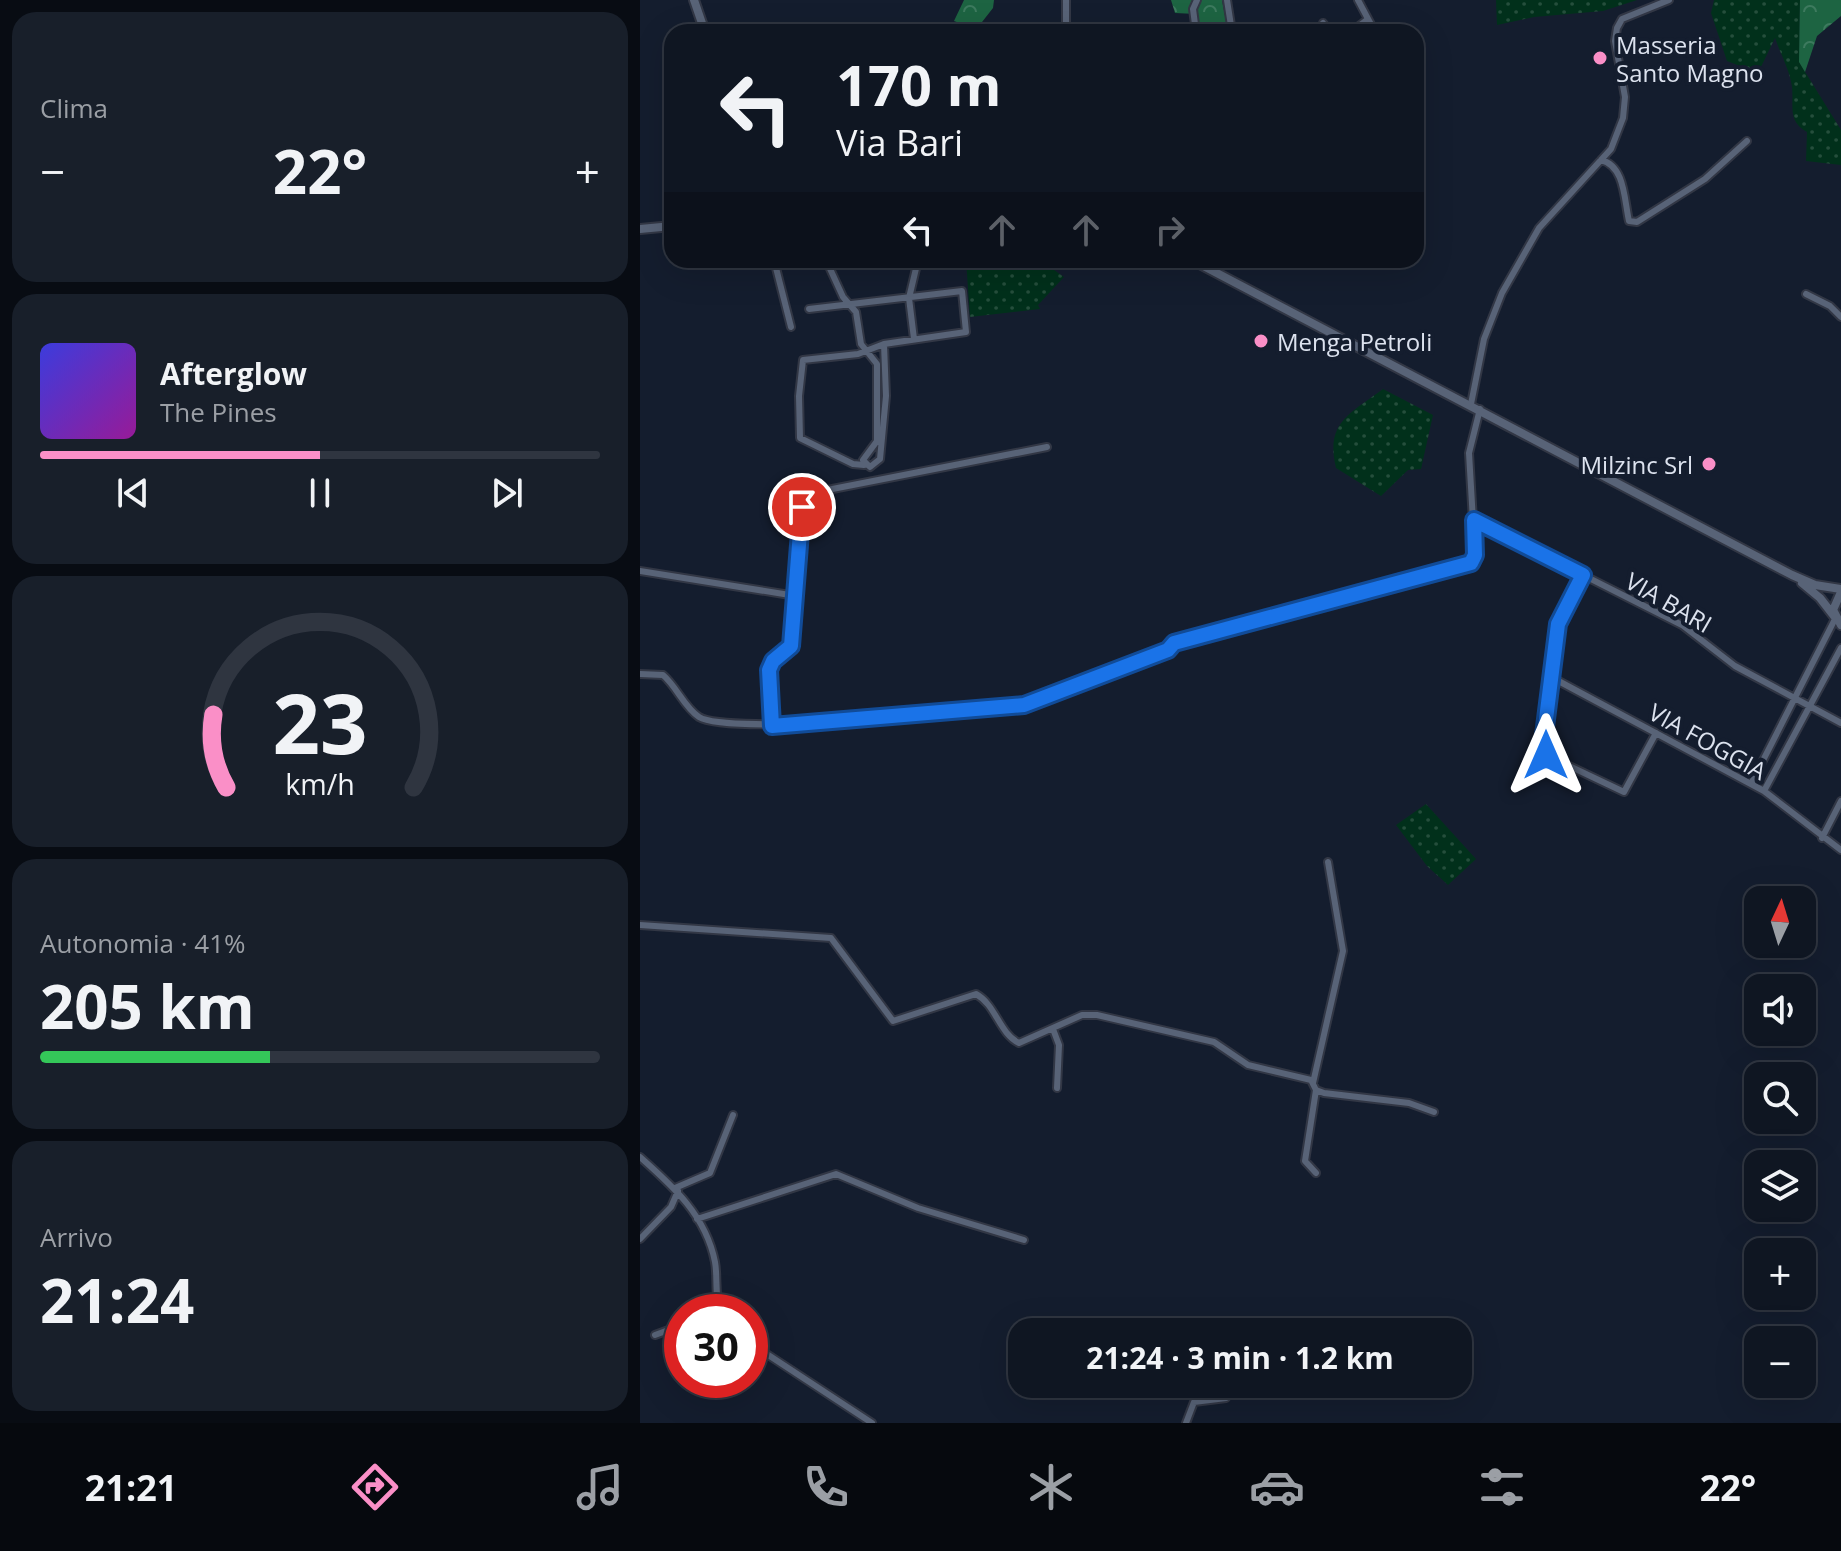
<!DOCTYPE html>
<html lang="it">
<meta charset="utf-8">
<style>
body{margin:0;font-family:"Open Sans",sans-serif;background:#181f2a;color:#f1f3f6;height:100vh;display:flex;flex-direction:column;font-size:30px;white-space:nowrap}
*{box-sizing:border-box;margin:0}
p{font-size:26px;color:#9b9fa5}
.icon{flex:none;width:44px;height:44px;fill:none;stroke:currentColor;stroke-width:2;stroke-linecap:round;stroke-linejoin:round}
.map{position:relative;flex:1;overflow:hidden}
.drawer{display:flex;flex-direction:column;gap:12px;padding:12px;background:#080c13;width:640px}
.drawer>*{flex:none}
.banner{position:absolute;left:24px;top:24px;width:760px;height:244px;border-radius:24px;box-shadow:0 8px 32px #0002,0 0 0 2px #2f3540;background:#0f1622;color:#f1f3f6;overflow:hidden}
.needle{width:52px;rotate:4deg}
.tools{position:absolute;left:1104px;top:886px;display:grid;gap:16px}
.tools a{display:grid;place-items:center;width:72px;height:72px;border-radius:16px;background:#0f1622;box-shadow:0 8px 32px #0002,0 0 0 2px #2f3540;font-size:40px}
.speed{position:absolute;left:24px;top:1294px;display:flex;gap:16px;font-size:40px;font-weight:700;text-align:center}
.speed>*{display:grid;place-content:center;width:104px;height:104px;border-radius:50%;background:#0f1622;box-shadow:0 8px 32px #0002,0 0 0 2px #2f3540;line-height:1}
.speed .limit{border:12px solid #d22;background:#fff;color:#111}
.pin{position:absolute;display:grid;place-items:center;width:68px;height:68px;color:#fff;margin:-34px;border:4px solid #fff;border-radius:50%;box-shadow:0 2px 8px #0007}
.me{position:absolute;width:88px;margin:-44px;rotate:0deg;stroke-linejoin:round;filter:drop-shadow(0 0 6px #0008)}
.turn{display:flex;align-items:center;gap:28px;height:168px;padding:0 40px;font-size:36px}
.turn .icon{width:104px;height:104px;stroke-width:2.5}
.turn b{display:block;font-size:56px;line-height:68px}
.lanes{display:flex;align-items:center;height:76px;padding:0 40px;background:#0003;justify-content:center;gap:40px;direction:ltr}
.lanes .off{opacity:.35}
.big{font-size:60px;font-weight:700;line-height:1.1}
.drawer .widget{flex:1;display:flex;flex-direction:column;justify-content:center;gap:12px;min-width:0;padding:0 28px;border-radius:24px;background:#181f2a}
.drawer .dial{align-items:center;gap:0}
.dial svg{height:208px;overflow:visible;fill:none;stroke:#2f3540;stroke-width:7;stroke-linecap:round;text-anchor:middle}
.dial text{fill:#f1f3f6;stroke:none}
.song{display:flex;align-items:center;gap:24px}
.cover{width:96px;height:96px;border-radius:12px;background:linear-gradient(135deg,hsl(240 70% 55%),hsl(300 70% 35%))}
.played{height:8px;border-radius:4px;background:linear-gradient(90deg,#fa8fc7 50%,#2f3540 50%)}
.keys{display:flex;justify-content:space-around;direction:ltr}
.heat{display:flex;justify-content:space-between;align-items:center;font-size:44px;direction:ltr}
.charge{height:12px;border-radius:6px;background:linear-gradient(90deg,#34c759 41%,#2f3540 0)}
.trip{position:absolute;left:368px;top:1318px;width:464px;height:80px;border-radius:24px;background:#0f1622;box-shadow:0 8px 32px #0002,0 0 0 2px #2f3540;font-weight:700;line-height:80px;text-align:center}
.tabs{display:flex;height:128px;justify-content:space-around;align-items:center;background:#06090e;color:#9b9fa5}
.tabs .icon{width:56px;height:56px}
.tabs .active{color:#fa8fc7}
.tabs b{font-size:36px;color:#f1f3f6}
main{display:flex;flex:1;min-height:0}
.map>svg:first-child{display:block}
</style>
<main>
<section class="drawer">
<div class="widget"><p>Clima</p>
<div class="heat"><a>−</a><b class="big">22°</b><a>+</a></div>
</div>
<div class="widget">
<div class="song"><i class="cover"></i><div><b>Afterglow</b><p>The Pines</p></div></div>
<div class="played"></div>
<div class="keys"><svg class="icon" aria-label="previous" viewBox="0 0 24 24"><path d="M18 5L8 12l10 7zM5 5v14"/></svg><svg class="icon" aria-label="pause" viewBox="0 0 24 24"><path d="M8 5v14M16 5v14"/></svg><svg class="icon" aria-label="next" viewBox="0 0 24 24"><path d="M6 5l10 7-10 7zM19 5v14"/></svg></div>
</div>
<div class="widget dial"><svg viewBox="0 0 100 80">
<path d="M14 69A42 42 0 1 1 86 69"/>
<path d="M14 69A42 42 0 0 1 9 41" stroke="#fa8fc7"/>
<text x="50" y="56" font-size="32" font-weight="700">23</text>
<text x="50" y="72" font-size="11">km/h</text>
</svg></div>
<div class="widget"><p>Autonomia · 41%</p><b class="big">205 km</b><div class="charge"></div></div>
<div class="widget"><p>Arrivo</p><b class="big">21:24</b></div>
</section>
<div class="map">
<svg width="1201" height="1423" viewBox="0 0 1201 1423">
<defs>
<pattern id="grass-dots" width="8" height="8" patternUnits="userSpaceOnUse" patternTransform="scale(2)"><rect width="8" height="8" fill="#01301b"/><path d="M2 2h.1M6 6h.1" fill="none" stroke="#254e3c" stroke-width="1.8" stroke-linecap="round"/></pattern>
<pattern id="forest-crowns" width="20" height="18" patternUnits="userSpaceOnUse" patternTransform="scale(2)"><rect width="20" height="18" fill="#1d6442"/><path d="M2 6a3 3 0 1 1 6 0M12 15a3 3 0 1 1 6 0" fill="none" stroke="#3d7a5e"/></pattern>
</defs>
<rect width="100%" height="100%" fill="#141d2e"/>
<path fill="url(#grass-dots)" d="M856,0H997L963,11L894,17L857,25Z
M1074,0H1160L1159,62L1201,130V165L1166,161L1167,132C1147,121 1154,106 1152,87C1150,71 1140,53 1135,38L1118,73L1087,61L1071,13Z
M326,260H400L424,277L398,305L400,309L330,317Z
M743,389L793,415L781,469L768,470L741,496L696,468C685,422 710,414 743,389Z
M786,804L836,859L808,885L787,866L756,825Z"/>
<path fill="url(#forest-crowns)" d="M324,0H354L353,8L342,22L345,32L314,21Z
M531,0H582L588,32H558L556,14L535,13Z
M1160,0H1201V16L1177,36L1165,72L1159,62Z"/>
<g fill="none" stroke-linecap="round" stroke-linejoin="round">
<defs>
<path id="street" d="M426,0V32
M587,0L592,32
M718,0L735,32
M683,23L690,32
M556,32L553,9L557,0
M711,32L727,20
M776,69V83
M961,160C985,166 984,199 989,221L997,222L1065,179L1107,141
M134,260L151,327
M186,260L203,297L216,312L221,344L237,364V441L223,460L230,467L240,459L246,396L244,344
M1166,294L1190,306L1201,317
M169,309L322,291L326,332L244,344L218,354L163,360L159,396L160,438L213,464L224,465
M274,339L269,298L278,260
M831,404L844,339L862,293L899,228L971,149L983,118L985,97L975,41L977,28L982,19L1029,0
M834,520L1042,625L1095,666L1201,723
M0,571L156,596
M943,575L918,624L904,735L906,755L984,792L1016,733
M0,674L23,675C37,687 44,707 59,717C87,735 346,715 386,704C434,691 482,668 528,650L534,643L831,563L835,555L829,453L840,409
M911,677L1124,791L1201,850
M132,726L129,670L133,661L151,646L164,498L172,493L407,447
M1111,784L1195,619
M1124,791L1201,648
M1182,838L1201,801
M0,925L191,938L253,1021L336,994C356,1005 359,1033 379,1043L442,1015H457L574,1042L608,1065L671,1080L676,1090L684,1093L769,1103L794,1112
M413,1029L419,1045L417,1088
M673,1083L703,951L688,862
M676,1090L665,1161L676,1173
M0,1157C34,1187 66,1216 75,1262C78,1278 74,1297 81,1312
M35,1188L70,1173L93,1115
M57,1219L196,1174L278,1208L384,1240
M0,1239L31,1207L38,1191
M15,1335L42,1325
M110,1343L232,1423
M546,1423L554,1402L586,1398"/>
<path id="secondary" d="M54,0L65,32
M0,229L32,226
M552,260L1152,575L1175,585L1201,589
M1162,583L1180,598L1194,616
M1201,592L1193,610L1201,625"/>
</defs>
<use href="#street" stroke="#323745" stroke-width="10"/>
<use href="#secondary" stroke="#323745" stroke-width="12"/>
<use href="#street" stroke="#586377" stroke-width="6"/>
<use href="#secondary" stroke="#586377" stroke-width="8"/>
</g>
<g fill="none" stroke-linecap="round" stroke-linejoin="round">
<defs>
<path id="route" d="M162,507L151,646L133,661L129,670L132,726L384,705L528,650L534,643L831,563L835,555L834,520L943,575L918,624L904,735L906,755"/>
</defs>
<use href="#route" stroke="#114b97" stroke-width="20"/>
<use href="#route" stroke="#1a73e8" stroke-width="14"/>
</g>
<g fill="#fa8fc7" stroke="#141d2e" stroke-width="3">
<circle cx="960" cy="58" r="8"/>
<circle cx="621" cy="341" r="8"/>
<circle cx="1069" cy="464" r="8"/>
</g>
<g text-anchor="middle" dominant-baseline="central" stroke-width="8" stroke-linejoin="round" paint-order="stroke">
<g font-size="24" fill="#dce2ee" stroke="#141d2e" text-anchor="start">
<text x="976" y="44">Masseria<tspan x="976" dy="28">Santo Magno</tspan></text>
<text x="637" y="341">Menga Petroli</text>
<text x="1053" y="464" text-anchor="end">Milzinc Srl</text>
</g>
<g font-size="24" fill="#dce2ee" stroke="#141d2e">
<text transform="translate(1029 602) rotate(30)">VIA BARI</text>
<text transform="translate(1068 741) rotate(29)">VIA FOGGIA</text>
</g>
</g>
</svg>
<div class="tools">
<a><svg class="needle" viewBox="-14 -14 28 28"><path d="M0-13l5 13h-10z" fill="#e53935"/><path d="M0 13l5-13h-10z" fill="#9b9fa5"/></svg></a>
<a><svg class="icon" aria-label="sound" viewBox="0 0 24 24"><path d="M4 9h4l5-4v14l-5-4H4zM17 9q2 3 0 6"/></svg></a>
<a><svg class="icon" aria-label="search" viewBox="0 0 24 24"><circle cx="10" cy="10" r="6"/><path d="M15 15l6 6"/></svg></a>
<a><svg class="icon" aria-label="layers" viewBox="0 0 24 24"><path d="M12 4l9 5-9 5-9-5zM3 14l9 5 9-5"/></svg></a>
<a>+</a>
<a>−</a>
</div>
<div class="speed"><div class="limit">30</div></div>
<div class="pin" style="left:162px;top:507px;background:#d93025"><svg class="icon" aria-label="arrive" viewBox="0 0 24 24"><path d="M6 21V4h12l-3 4 3 4H6"/></svg></div>
<svg class="me" style="left:906px;top:755px" viewBox="-20 -20 40 40"><path d="M0-17L14 15 0 8-14 15z" fill="#1a73e8" stroke="#fff" stroke-width="4"/></svg>
<div class="trip">21:24 · 3 min · 1.2 km</div>
<div class="banner">
<div class="turn"><svg class="icon" aria-label="left" viewBox="0 0 24 24"><path d="M17 20v-9H6M10 6l-5 5 5 5"/></svg><div><b>170 m</b>Via Bari</div></div>
<div class="lanes"><svg class="icon" aria-label="left" viewBox="0 0 24 24"><path d="M17 20v-9H6M10 6l-5 5 5 5"/></svg><svg class="icon off" aria-label="ahead" viewBox="0 0 24 24"><path d="M12 20V5M6 11l6-6 6 6"/></svg><svg class="icon off" aria-label="ahead" viewBox="0 0 24 24"><path d="M12 20V5M6 11l6-6 6 6"/></svg><svg class="icon off" aria-label="right" viewBox="0 0 24 24"><path d="M7 20v-9h11M14 6l5 5-5 5"/></svg></div>
</div>
</div>
</main>
<nav class="tabs">
<b>21:21</b>
<svg class="icon active" aria-label="directions" viewBox="0 0 24 24"><path d="M12 3l9 9-9 9-9-9zM9 14v-3h6M13 9l2 2-2 2"/></svg>
<svg class="icon" aria-label="music" viewBox="0 0 24 24"><path d="M9 18V5l10-2v13"/><circle cx="6" cy="18" r="3"/><circle cx="16" cy="16" r="3"/></svg>
<svg class="icon" aria-label="phone" viewBox="0 0 24 24"><path d="M5 4h4l2 5-3 2q2 4 5 5l2-3 5 2v4C11 20 4 13 5 4z"/></svg>
<svg class="icon" aria-label="climate" viewBox="0 0 24 24"><path d="M12 3v18M4 7l16 10M4 17L20 7"/></svg>
<svg class="icon" aria-label="car" viewBox="0 0 24 24"><path d="M5 17H2v-5l4-1 3-4h7l3 4 3 1v5h-3M9 17h6M6 11h13"/><circle cx="7" cy="17" r="2"/><circle cx="17" cy="17" r="2"/></svg>
<svg class="icon" aria-label="filters" viewBox="0 0 24 24"><path d="M4 7h16M4 17h16"/><circle cx="9" cy="7" r="2"/><circle cx="15" cy="17" r="2"/></svg>
<b>22°</b>
</nav>
